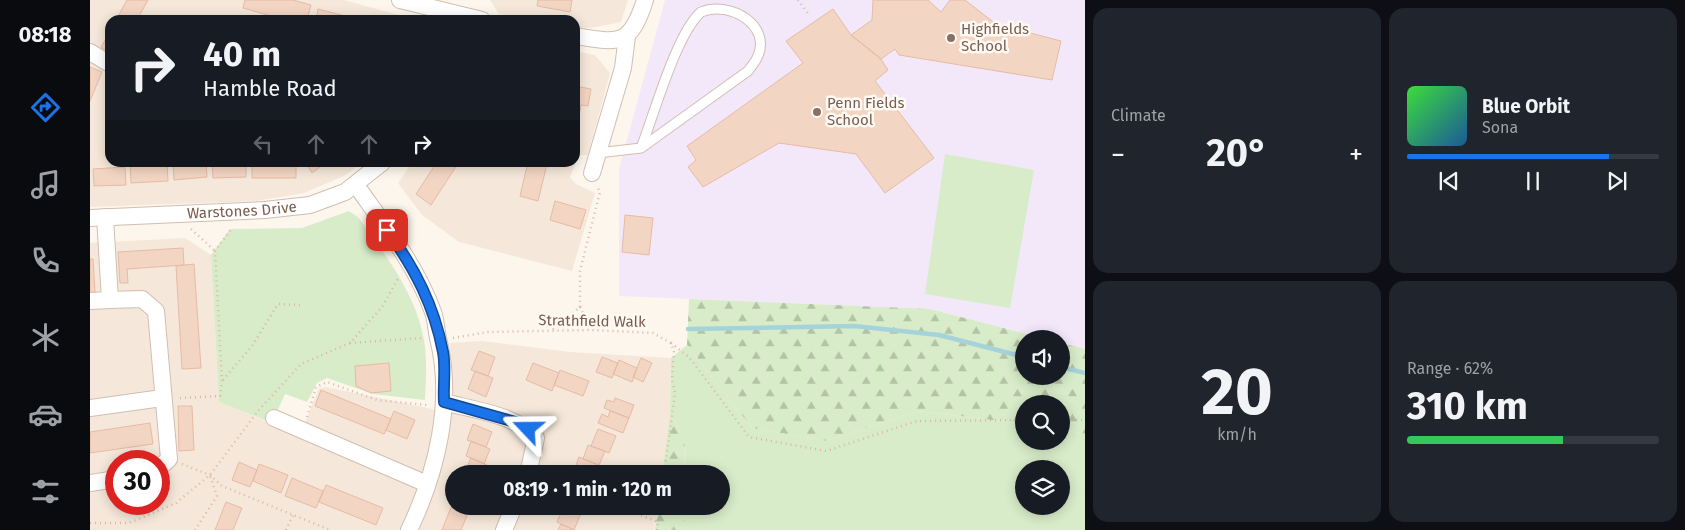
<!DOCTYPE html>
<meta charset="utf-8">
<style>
body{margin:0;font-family:"Fira Sans",sans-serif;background:#20242c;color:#f1f3f6;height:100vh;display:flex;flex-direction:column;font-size:19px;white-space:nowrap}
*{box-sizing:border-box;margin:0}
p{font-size:16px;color:#9ea1a6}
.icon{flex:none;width:28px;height:28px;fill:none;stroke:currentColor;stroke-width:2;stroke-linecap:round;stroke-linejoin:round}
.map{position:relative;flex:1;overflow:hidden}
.drawer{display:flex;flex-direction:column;gap:8px;padding:8px;background:#0d0f14;width:600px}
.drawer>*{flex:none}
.guide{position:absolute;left:15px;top:15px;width:475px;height:152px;border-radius:15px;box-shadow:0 2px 12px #0003;background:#171b24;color:#f1f3f6;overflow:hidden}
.tools{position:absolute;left:925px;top:330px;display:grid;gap:10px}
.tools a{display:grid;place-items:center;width:55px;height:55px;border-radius:50%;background:#171b24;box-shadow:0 2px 12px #0003;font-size:25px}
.speed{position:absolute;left:15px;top:450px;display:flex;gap:10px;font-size:25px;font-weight:700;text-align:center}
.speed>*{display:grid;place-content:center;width:65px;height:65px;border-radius:50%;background:#171b24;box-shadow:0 2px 12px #0003;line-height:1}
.speed .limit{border:8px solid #d22;background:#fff;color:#111}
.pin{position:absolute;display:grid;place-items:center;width:42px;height:42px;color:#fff;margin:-21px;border-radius:10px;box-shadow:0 2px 8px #0006}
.me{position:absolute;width:55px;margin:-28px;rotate:293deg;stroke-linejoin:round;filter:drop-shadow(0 0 4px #0008)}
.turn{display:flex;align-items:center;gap:18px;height:105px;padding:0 15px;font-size:22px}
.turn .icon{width:65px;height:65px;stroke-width:2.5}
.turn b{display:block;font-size:35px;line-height:42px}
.lanes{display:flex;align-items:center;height:48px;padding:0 15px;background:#0003;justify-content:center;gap:25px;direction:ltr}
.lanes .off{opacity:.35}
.big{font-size:38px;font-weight:700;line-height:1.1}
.drawer .tile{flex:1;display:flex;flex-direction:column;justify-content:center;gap:8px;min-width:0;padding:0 18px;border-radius:15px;background:#20242c}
.drawer .dial{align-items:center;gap:0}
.dial b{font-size:65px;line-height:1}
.song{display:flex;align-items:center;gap:15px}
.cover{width:60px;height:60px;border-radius:8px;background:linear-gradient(135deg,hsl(120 70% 55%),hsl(210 70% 35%))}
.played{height:5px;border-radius:2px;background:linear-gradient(90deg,#1a73e8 80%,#363941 80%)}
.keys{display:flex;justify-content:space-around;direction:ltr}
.heat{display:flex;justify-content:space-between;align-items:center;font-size:28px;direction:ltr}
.charge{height:8px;border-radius:4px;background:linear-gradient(90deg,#34c759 62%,#363941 0)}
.drawer .tiles{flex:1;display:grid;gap:8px;grid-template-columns:repeat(2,1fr)}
.trip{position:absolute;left:355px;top:465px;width:285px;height:50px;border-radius:25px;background:#171b24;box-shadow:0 2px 12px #0003;font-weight:700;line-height:50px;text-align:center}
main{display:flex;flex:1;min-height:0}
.tabs{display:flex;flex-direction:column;width:90px;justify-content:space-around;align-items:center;background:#090b0e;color:#9ea1a6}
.tabs .icon{width:35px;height:35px}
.tabs .current{color:#1a73e8}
.tabs b{font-size:22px;color:#f1f3f6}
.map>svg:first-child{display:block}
</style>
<main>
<nav class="tabs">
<b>08:18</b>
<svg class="icon current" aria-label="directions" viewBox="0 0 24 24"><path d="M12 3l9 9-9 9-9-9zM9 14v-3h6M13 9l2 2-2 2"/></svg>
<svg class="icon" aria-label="music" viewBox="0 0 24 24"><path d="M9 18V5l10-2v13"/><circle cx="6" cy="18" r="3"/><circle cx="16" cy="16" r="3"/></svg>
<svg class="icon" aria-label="phone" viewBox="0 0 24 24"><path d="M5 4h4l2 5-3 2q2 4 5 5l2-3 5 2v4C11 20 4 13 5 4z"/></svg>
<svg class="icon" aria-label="climate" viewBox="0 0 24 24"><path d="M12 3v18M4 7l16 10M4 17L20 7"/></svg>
<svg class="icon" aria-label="car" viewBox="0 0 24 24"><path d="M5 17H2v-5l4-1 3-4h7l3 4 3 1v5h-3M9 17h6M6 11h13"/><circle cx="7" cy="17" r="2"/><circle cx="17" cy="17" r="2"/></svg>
<svg class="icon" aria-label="filters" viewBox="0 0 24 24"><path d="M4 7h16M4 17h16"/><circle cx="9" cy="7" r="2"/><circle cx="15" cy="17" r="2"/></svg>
</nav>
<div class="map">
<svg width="995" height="530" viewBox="0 0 995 530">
<defs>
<pattern id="forest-firs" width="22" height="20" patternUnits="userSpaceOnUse" patternTransform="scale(1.25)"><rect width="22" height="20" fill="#d8ecc9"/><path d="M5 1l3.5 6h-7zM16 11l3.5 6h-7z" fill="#b4c2a5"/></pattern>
</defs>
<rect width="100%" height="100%" fill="#fdf6ec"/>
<path fill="#f5e8da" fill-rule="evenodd" d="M0,0H254L327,20H20V162L272,163L254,176L214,193L166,201L0,207Z
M400,0H538L531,22L501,28L485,27V20H443L409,14Z
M485,51L505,55L520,73L498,155H489L480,177L486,184L505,193L482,271L369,242L332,215L308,183L322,163L485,162Z
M95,238L121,255L129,402L210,435L229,388L236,387L362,413L360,343L392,341L480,352L581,358L580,415L572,474H364V506H568L564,530H0V243ZM26,461H69V504H26Z"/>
<path fill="#f3e8fa" d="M575,0H995V349L971,343V339H956L840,309L529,296V169Z"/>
<path fill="url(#forest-firs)" d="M599,299L840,309L956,339H934V376H971V343L995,349V434L971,429V404H934V424L827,411L736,441L662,428L597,345Z
M580,415L595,439L594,474H572Z
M568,506H594V530H565Z"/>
<path fill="#d8ecc9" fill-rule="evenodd" d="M855,154L944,170L920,308L835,294Z
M259,211L268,217C293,252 322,288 332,331C338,354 336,377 335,400L283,394L237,378L227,383L217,402L195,394L182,423L129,402L121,255L140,229L212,228Z
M597,345L662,428L736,441L827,411L934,424V441H971V429L995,434V530H594V506H631V474H594L595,439L580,415L581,358ZM934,469H971V506H934Z"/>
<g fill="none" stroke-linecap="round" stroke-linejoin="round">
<path stroke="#a5d3da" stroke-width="4.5" d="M598,329L764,326L849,335L934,357
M971,367L995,373"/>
</g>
<path fill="#f3d5c3" stroke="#e6bba3" d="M37,0H58L47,20H26Z
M155,0H203L221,5L217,20H195L153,8Z
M448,0H482L480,12L447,6Z
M783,0H838L851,12L860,0H875L906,24L971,41L962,80L809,55L805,49L791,59L761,35L782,20Z
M228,9L259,17V20H226Z
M743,9L761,35L791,59L798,70L785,81L844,158L795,193L766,154L689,143L613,187L598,167L606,160L597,146L713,63L696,41Z
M20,32V52L11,47Z
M0,67L12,72L0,101Z
M485,86L501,89L498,106L491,105L488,121L485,120Z
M77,162L78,181L41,183L40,163Z
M83,162H116L117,177L84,180Z
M122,162H156V177L123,178Z
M162,162H206V178H162Z
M215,162H237L222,173Z
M347,162H369L341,205L326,194Z
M438,162L457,164L448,201L430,196Z
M35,167L36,185L4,186L3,169Z
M465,201L496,210L490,229L460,220Z
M535,215L563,218L559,255L532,252Z
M93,248L94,265L37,269L38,283H30L28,252Z
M0,259H3L5,293H0Z
M104,264L111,368L92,369L86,266Z
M389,351L405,357L398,376L381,370Z
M512,357L528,363L522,378L506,372Z
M551,358L562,363L553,382L543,377Z
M529,360L547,368L542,382L523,374Z
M299,363L301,391L281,393L266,386L265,366Z
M443,363L469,373L462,391L436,380Z
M470,370L499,381L493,396L464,385Z
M385,371L403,378L396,397L378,389Z
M231,390L301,419L294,434L225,406Z
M525,398L544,405L539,418L514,408L517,400L524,402Z
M88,406H102L104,450L89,451Z
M304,411L325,420L317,439L296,430Z
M520,411L539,418L533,433L508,423L512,414L518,417Z
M60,423L63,444L0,453V432Z
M383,424L402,432L396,447L377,440Z
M508,429L526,436L519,453L501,446Z
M381,441L400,449L394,464L376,456Z
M498,445L515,451L509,465L493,459Z
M489,457L506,464L502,474H483Z
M381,458L397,465L394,474H374Z
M149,462L167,470L160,487L142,480Z
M169,464L198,475L191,493L163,481Z
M202,478L233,491L226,508L195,496Z
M236,485L293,508L286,525L229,502Z
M364,500V506H381L371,530H352Z
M136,502L152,508L143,530H125Z
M474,506H494L484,530L467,522Z
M471,524L484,530H485H468Z"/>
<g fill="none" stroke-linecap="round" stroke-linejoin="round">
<defs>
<path id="lane" d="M508,153L551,148L658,71C661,67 665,62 667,58C683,26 640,0 611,12C586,34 564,115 551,148"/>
<g id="street">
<path d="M310,0L392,20"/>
<path d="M485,36C529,43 540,47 555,0"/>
<path d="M0,52L20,64"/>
<path d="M502,173L533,68L537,36"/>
<path d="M266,185C294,225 326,265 343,312C346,320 346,329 348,338C364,401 347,472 319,530"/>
<path d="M15,217L20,300L52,299L66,311L79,459L69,468"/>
<path id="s1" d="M0,218L175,210L220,205L255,192L293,162"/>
<path d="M0,301L20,300"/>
<path d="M354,402C383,410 425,414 446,438L438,474"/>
<path d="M0,408L72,398"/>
<path d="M184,418L337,484"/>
<path d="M0,483L26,479"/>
<path d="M414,530L424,506"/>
</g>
</defs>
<use href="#lane" stroke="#d1beb0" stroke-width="11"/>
<use href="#street" stroke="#d1beb0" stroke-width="18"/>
<path stroke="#d9b8a5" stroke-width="2.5" stroke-dasharray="1 4" stroke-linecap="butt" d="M708,0L720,16
M101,229L125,251
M490,307L500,330
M463,329L490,307V271L510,192L507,186
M363,338L398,332L500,330L563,333L581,343L584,351L582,379L585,393L574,474
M260,343L332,338
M581,343L599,357L659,437L736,451L827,421L934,420
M133,380L162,346L188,304L210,305
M90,398L130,396L132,381L125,251L142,228
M217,417L226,387L237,382L287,400L337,405
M971,419L995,420
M92,464L120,475L132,486L240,530
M528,506L568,522
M0,523H39L86,503L120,475L168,411L211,364L260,343L292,307L309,277
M105,530L127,496L120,476
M196,530L203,515
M567,530L570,506"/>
<use href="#lane" stroke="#fff" stroke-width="9"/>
<use href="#street" stroke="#fff" stroke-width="16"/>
</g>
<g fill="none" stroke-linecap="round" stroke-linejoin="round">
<defs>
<path id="route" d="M297,230C325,269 344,305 353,352C356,367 353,386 354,402L425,422L438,429"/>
</defs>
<use href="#route" stroke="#114b97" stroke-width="12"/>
<use href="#route" stroke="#1a73e8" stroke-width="9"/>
</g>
<g fill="#8d6e63" stroke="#fffaf3" stroke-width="2">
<circle cx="861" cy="38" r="5"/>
<circle cx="727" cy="112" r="5"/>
</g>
<g text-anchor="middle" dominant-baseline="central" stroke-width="5" stroke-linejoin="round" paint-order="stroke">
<g font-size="15" fill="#785e54" stroke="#fffaf3" text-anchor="start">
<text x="871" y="29">Highfields<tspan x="871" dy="17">School</tspan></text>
<text x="737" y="103">Penn Fields<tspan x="737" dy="17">School</tspan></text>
</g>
<g font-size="15" fill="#7a5c4d" stroke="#fffaf3">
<text stroke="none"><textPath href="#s1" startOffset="152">Warstones Drive</textPath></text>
<text transform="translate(502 321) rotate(1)">Strathfield Walk</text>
</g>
</g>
</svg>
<div class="tools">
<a><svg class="icon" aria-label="sound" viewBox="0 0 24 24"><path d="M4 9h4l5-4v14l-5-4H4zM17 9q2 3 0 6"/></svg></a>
<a><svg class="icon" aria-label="search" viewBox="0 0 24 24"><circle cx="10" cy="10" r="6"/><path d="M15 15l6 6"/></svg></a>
<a><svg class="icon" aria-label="layers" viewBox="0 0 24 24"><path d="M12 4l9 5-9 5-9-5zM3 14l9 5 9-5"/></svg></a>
</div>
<div class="speed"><div class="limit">30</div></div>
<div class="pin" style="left:297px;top:230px;background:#d93025"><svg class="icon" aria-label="arrive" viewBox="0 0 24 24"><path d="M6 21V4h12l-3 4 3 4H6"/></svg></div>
<svg class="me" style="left:438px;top:429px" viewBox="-20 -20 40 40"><path d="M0-17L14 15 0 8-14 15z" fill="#1a73e8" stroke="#fff" stroke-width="4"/></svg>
<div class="trip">08:19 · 1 min · 120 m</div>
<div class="guide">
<div class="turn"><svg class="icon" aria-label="right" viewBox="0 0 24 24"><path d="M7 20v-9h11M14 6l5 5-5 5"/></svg><div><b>40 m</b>Hamble Road</div></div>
<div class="lanes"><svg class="icon off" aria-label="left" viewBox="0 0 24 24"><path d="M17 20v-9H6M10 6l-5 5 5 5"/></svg><svg class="icon off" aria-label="ahead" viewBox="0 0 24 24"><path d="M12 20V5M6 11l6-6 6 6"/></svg><svg class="icon off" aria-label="ahead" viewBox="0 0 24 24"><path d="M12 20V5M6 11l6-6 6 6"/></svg><svg class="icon" aria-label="right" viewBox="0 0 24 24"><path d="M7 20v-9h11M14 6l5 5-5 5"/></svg></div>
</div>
</div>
<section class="drawer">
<div class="tiles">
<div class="tile"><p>Climate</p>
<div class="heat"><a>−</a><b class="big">20°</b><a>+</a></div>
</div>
<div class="tile">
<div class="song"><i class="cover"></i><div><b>Blue Orbit</b><p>Sona</p></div></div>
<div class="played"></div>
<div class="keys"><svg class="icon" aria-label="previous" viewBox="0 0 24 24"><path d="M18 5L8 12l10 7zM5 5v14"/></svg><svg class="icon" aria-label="pause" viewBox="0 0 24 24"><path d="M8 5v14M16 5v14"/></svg><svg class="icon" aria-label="next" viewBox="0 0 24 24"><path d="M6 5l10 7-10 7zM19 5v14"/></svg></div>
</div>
<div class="tile dial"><b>20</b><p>km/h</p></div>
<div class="tile"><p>Range · 62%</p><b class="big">310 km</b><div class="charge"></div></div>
</div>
</section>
</main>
